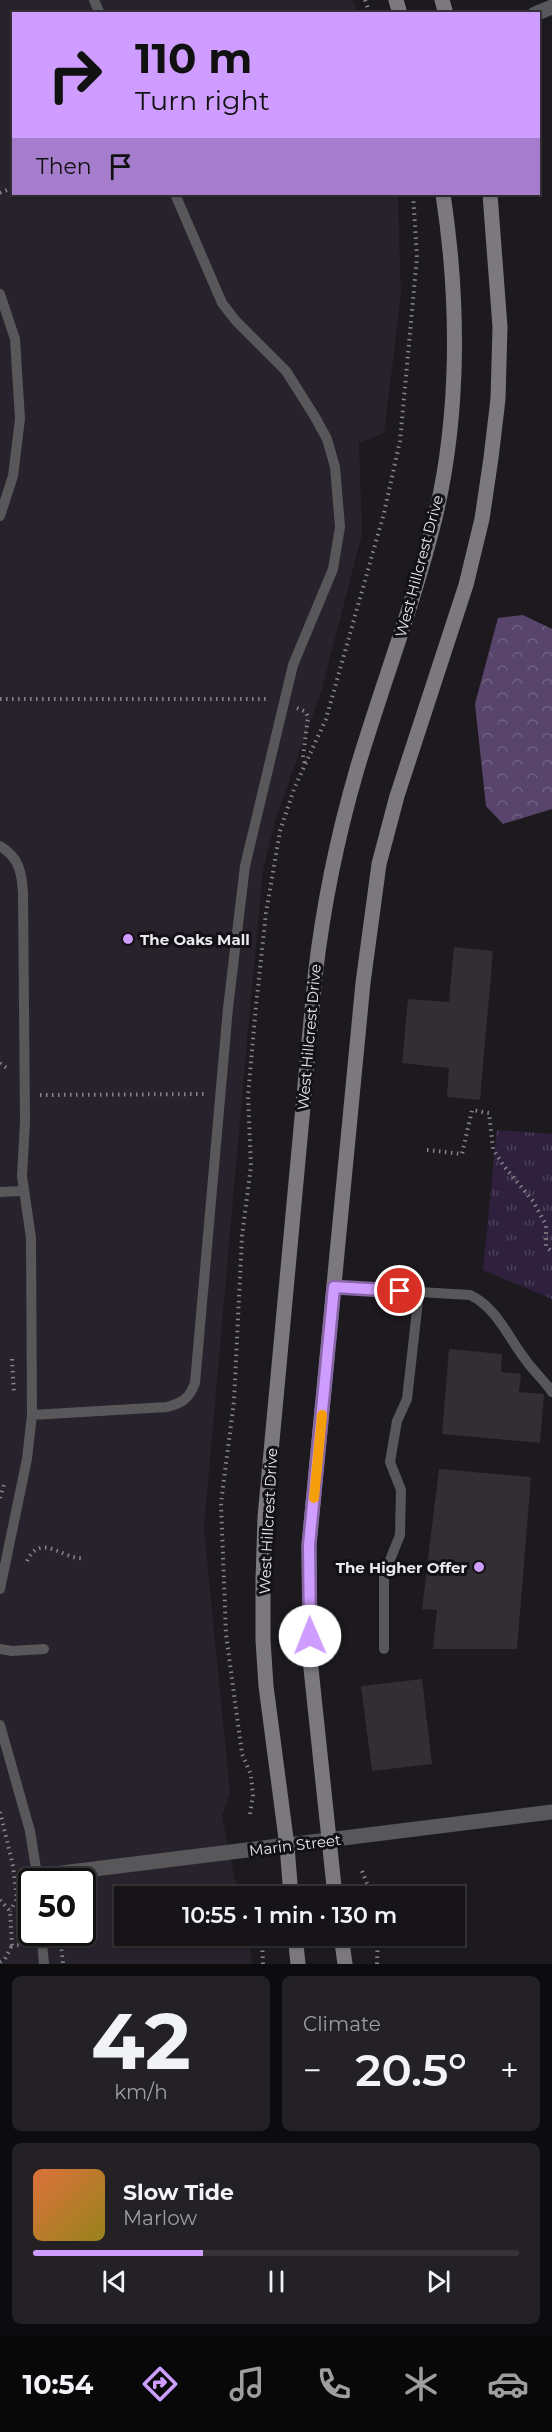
<!DOCTYPE html>
<meta charset="utf-8">
<style>
body{margin:0;font-family:Montserrat,sans-serif;background:#232124;color:#f1f3f6;height:100vh;display:flex;flex-direction:column;font-size:22px;white-space:nowrap}
*{box-sizing:border-box;margin:0}
p{font-size:20px;color:#9e9ea1}
.icon{flex:none;width:33px;height:33px;fill:none;stroke:currentColor;stroke-width:2;stroke-linecap:round;stroke-linejoin:round}
.map{position:relative;height:1964px;overflow:hidden}
.panel{display:flex;flex-direction:column;gap:12px;padding:12px;background:#0c0b0d;flex:1}
.panel>*{flex:none}
.hud{position:absolute;left:12px;top:12px;width:528px;height:183px;border-radius:0px;box-shadow:0 2px 4px #0004,0 0 0 2px #353336;background:#cf9dff;color:#111;overflow:hidden}
.speed{position:absolute;left:18px;top:1868px;display:flex;gap:12px;font-size:30px;font-weight:700;text-align:center}
.speed>*{display:grid;place-content:center;width:78px;height:78px;border-radius:50%;background:#161417;box-shadow:0 2px 4px #0004,0 0 0 2px #353336;line-height:1}
.speed .limit{border:3px solid #111;border-radius:9px;background:#fff;color:#111}
.pin{position:absolute;display:grid;place-items:center;width:51px;height:51px;color:#fff;margin:-26px;border:3px solid #fff;border-radius:50%;box-shadow:0 2px 6px #0007}
.me{position:absolute;width:66px;margin:-33px;rotate:359deg;stroke-linejoin:round;filter:drop-shadow(0 0 4px #0008)}
.turn{display:flex;align-items:center;gap:21px;height:126px;padding:0 24px;font-size:27px}
.turn .icon{width:78px;height:78px;stroke-width:2.5}
.turn b{display:block;font-size:42px;line-height:51px}
.then{display:flex;align-items:center;height:57px;padding:0 24px;background:#0003;gap:12px;font-size:22px}
.big{font-size:45px;font-weight:600;line-height:1.1}
.panel .widget{flex:1;display:flex;flex-direction:column;justify-content:center;gap:9px;min-width:0;padding:0 21px;border-radius:9px;background:#232124}
.panel .dial{align-items:center;gap:0}
.dial b{font-size:78px;line-height:1}
.song{display:flex;align-items:center;gap:18px}
.cover{width:72px;height:72px;border-radius:9px;background:linear-gradient(135deg,hsl(20 70% 55%),hsl(50 70% 35%))}
.played{height:6px;border-radius:3px;background:linear-gradient(90deg,#cf9dff 35%,#353336 35%)}
.keys{display:flex;justify-content:space-around;direction:ltr}
.heat{display:flex;justify-content:space-between;align-items:center;font-size:33px;direction:ltr}
.panel .tiles{flex:1;display:grid;gap:12px;grid-template-columns:1fr 1fr}
.widget:last-child{grid-column:span 2}
.trip{position:absolute;left:114px;top:1886px;width:351px;height:60px;border-radius:0px;background:#161417;box-shadow:0 2px 4px #0004,0 0 0 2px #353336;font-weight:600;line-height:60px;text-align:center}
.dock{display:flex;height:96px;justify-content:space-around;align-items:center;background:#090809;color:#9e9ea1}
.dock .icon{width:42px;height:42px}
.dock .current{color:#cf9dff}
.dock b{font-size:27px;color:#f1f3f6}
.map>svg:first-child{display:block}
</style>
<div class="map">
<svg width="552" height="1964" viewBox="0 0 552 1964">
<defs>
<pattern id="forest-crowns" width="20" height="18" patternUnits="userSpaceOnUse" patternTransform="scale(1.5)"><rect width="20" height="18" fill="#59456c"/><path d="M2 6a3 3 0 1 1 6 0M12 15a3 3 0 1 1 6 0" fill="none" stroke="#716081"/></pattern>
<pattern id="park-tufts" width="24" height="20" patternUnits="userSpaceOnUse" patternTransform="scale(1.5)"><rect width="24" height="20" fill="#2f203e"/><path d="M3 7l-1-3M5 7V3M7 7l1-3M15 17l-1-3M17 17v-4M19 17l1-3" fill="none" stroke="#4d405a"/></pattern>
</defs>
<rect width="100%" height="100%" fill="#1d1a1f"/>
<path fill="#27222c" fill-rule="evenodd" d="M0,0H353L357,13L14,14V194H397L398,199L401,295L384,433L359,443L362,534L321,692L275,821L263,871L250,1007L204,1528L230,1793L222,1816L235,1881L244,1891L245,1896H124V1935H249L252,1964H0ZM32,1881H82V1932H32Z"/>
<path fill="url(#forest-crowns)" d="M523,615L552,629V809L503,824L486,806L475,704L498,618Z"/>
<path fill="url(#park-tufts)" d="M497,1130L552,1134V1299L483,1270Z"/>
<path fill="#312e34" d="M454,947L493,951L480,1100L447,1097L449,1068L402,1063L408,999L449,1002Z
M449,1349L502,1354L501,1372L521,1374L519,1392L544,1394L540,1443L442,1434Z
M439,1469L531,1477L517,1649H433L437,1610L422,1609Z
M422,1679L432,1764L372,1771L361,1686Z"/>
<g fill="none" stroke-linecap="round" stroke-linejoin="round">
<path stroke="#878589" stroke-width="4" stroke-dasharray="1.5 4.5" stroke-linecap="butt" d="M365,0L370,14
M0,193L14,187
M0,699H270
M297,708L306,712L308,717L303,757L305,765
M0,1063L8,1069
M40,1095L207,1094
M427,1150L462,1154L472,1110L489,1113L493,1149L503,1165L533,1201L546,1225V1246L552,1252
M12,1359L14,1394
M0,1498L5,1481
M27,1561C41,1531 63,1561 85,1558
M0,1812L13,1866L17,1899L10,1911
M250,1814L253,1795L251,1775L242,1754L226,1634L221,1503L234,1401L242,1236L251,1166L248,1096L256,1006L266,913L280,831L294,789L326,719L384,513L400,441L417,257L413,194
M362,1871L372,1896
M260,1886L264,1896
M0,1900L10,1911L12,1945H24
M56,1934L60,1936L63,1964
M0,1962L5,1959L12,1945
M263,1964L262,1941L264,1935
M377,1964L378,1935"/>
<path stroke="#58575a" stroke-width="10" d="M94,0L100,14
M0,294L15,339L20,419L13,476L0,516
M0,846C19,857 22,873 23,893L25,1122L22,1176L31,1238L32,1415
M0,1192L23,1191
M334,1287L470,1295C496,1307 508,1337 525,1359C533,1371 544,1380 552,1392
M0,1589L27,1459L32,1415L167,1407C182,1403 189,1399 195,1383L228,1008L245,866L293,665L333,569L340,527L335,467L327,439L315,417L286,371L236,321L222,303L175,194
M0,1649L12,1651L44,1649
M384,1649V1575L400,1535L401,1490L390,1462L397,1421L407,1399L419,1292
M0,1725L30,1831L38,1881
M41,1932L44,1964"/>
<path stroke="#58575a" stroke-width="15" d="M535,14L552,7
M38,1876L552,1812"/>
<path stroke="#7b797e" stroke-width="15" d="M396,0L400,14
M442,0L446,14
M291,1896L287,1846L266,1686L263,1640V1580L265,1517L315,977C323,906 337,838 357,769C382,685 414,603 435,518C460,414 459,299 443,194
M335,1896L310,1659L309,1545L363,983L379,864L397,796L466,585L482,519L491,458L498,399L500,327L490,194
M295,1935L298,1964
M341,1935L345,1964"/>
</g>
<g fill="none" stroke-linecap="round" stroke-linejoin="round">
<defs>
<path id="route" d="M310,1636L309,1545L334,1287L400,1291"/>
</defs>
<use href="#route" stroke="#8766a6" stroke-width="15"/>
<use href="#route" stroke="#cf9dff" stroke-width="10"/>
<path stroke="#f59e0b" stroke-width="10" d="M314,1498L322,1415"/>
</g>
<g fill="#cf9dff" stroke="#131116" stroke-width="2">
<circle cx="128" cy="939" r="6"/>
<circle cx="479" cy="1567" r="6"/>
</g>
<g text-anchor="middle" dominant-baseline="central" stroke-width="6" stroke-linejoin="round" paint-order="stroke">
<g font-size="15" fill="#eae9ec" stroke="#131116">
<text transform="translate(419 566) rotate(-75)">West Hillcrest Drive</text>
<text transform="translate(309 1037) rotate(-85)">West Hillcrest Drive</text>
<text transform="translate(268 1521) rotate(-87)">West Hillcrest Drive</text>
<text transform="translate(295 1845) rotate(-7)">Marin Street</text>
</g>
<g font-size="15" font-weight="bold" fill="#eae9ec" stroke="#131116" text-anchor="start">
<text x="140" y="939">The Oaks Mall</text>
<text x="467" y="1567" text-anchor="end">The Higher Offer</text>
</g>
</g>
</svg>
<div class="speed"><div class="limit">50</div></div>
<div class="pin" style="left:400px;top:1291px;background:#d93025"><svg class="icon" aria-label="arrive" viewBox="0 0 24 24"><path d="M6 21V4h12l-3 4 3 4H6"/></svg></div>
<svg class="me" style="left:310px;top:1636px" viewBox="-20 -20 40 40"><circle r="19" fill="#fff"/><path d="M0-13L10 11 0 6-10 11z" fill="#cf9dff"/></svg>
<div class="trip">10:55 · 1 min · 130 m</div>
<div class="hud">
<div class="turn"><svg class="icon" aria-label="right" viewBox="0 0 24 24"><path d="M7 20v-9h11M14 6l5 5-5 5"/></svg><div><b>110 m</b>Turn right</div></div>
<div class="then">Then<svg class="icon" aria-label="arrive" viewBox="0 0 24 24"><path d="M6 21V4h12l-3 4 3 4H6"/></svg></div>
</div>
</div>
<section class="panel">
<div class="tiles">
<div class="widget dial"><b>42</b><p>km/h</p></div>
<div class="widget"><p>Climate</p>
<div class="heat"><a>−</a><b class="big">20.5°</b><a>+</a></div>
</div>
<div class="widget">
<div class="song"><i class="cover"></i><div><b>Slow Tide</b><p>Marlow</p></div></div>
<div class="played"></div>
<div class="keys"><svg class="icon" aria-label="previous" viewBox="0 0 24 24"><path d="M18 5L8 12l10 7zM5 5v14"/></svg><svg class="icon" aria-label="pause" viewBox="0 0 24 24"><path d="M8 5v14M16 5v14"/></svg><svg class="icon" aria-label="next" viewBox="0 0 24 24"><path d="M6 5l10 7-10 7zM19 5v14"/></svg></div>
</div>
</div>
</section>
<nav class="dock">
<b>10:54</b>
<svg class="icon current" aria-label="directions" viewBox="0 0 24 24"><path d="M12 3l9 9-9 9-9-9zM9 14v-3h6M13 9l2 2-2 2"/></svg>
<svg class="icon" aria-label="music" viewBox="0 0 24 24"><path d="M9 18V5l10-2v13"/><circle cx="6" cy="18" r="3"/><circle cx="16" cy="16" r="3"/></svg>
<svg class="icon" aria-label="phone" viewBox="0 0 24 24"><path d="M5 4h4l2 5-3 2q2 4 5 5l2-3 5 2v4C11 20 4 13 5 4z"/></svg>
<svg class="icon" aria-label="climate" viewBox="0 0 24 24"><path d="M12 3v18M4 7l16 10M4 17L20 7"/></svg>
<svg class="icon" aria-label="car" viewBox="0 0 24 24"><path d="M5 17H2v-5l4-1 3-4h7l3 4 3 1v5h-3M9 17h6M6 11h13"/><circle cx="7" cy="17" r="2"/><circle cx="17" cy="17" r="2"/></svg>
</nav>
